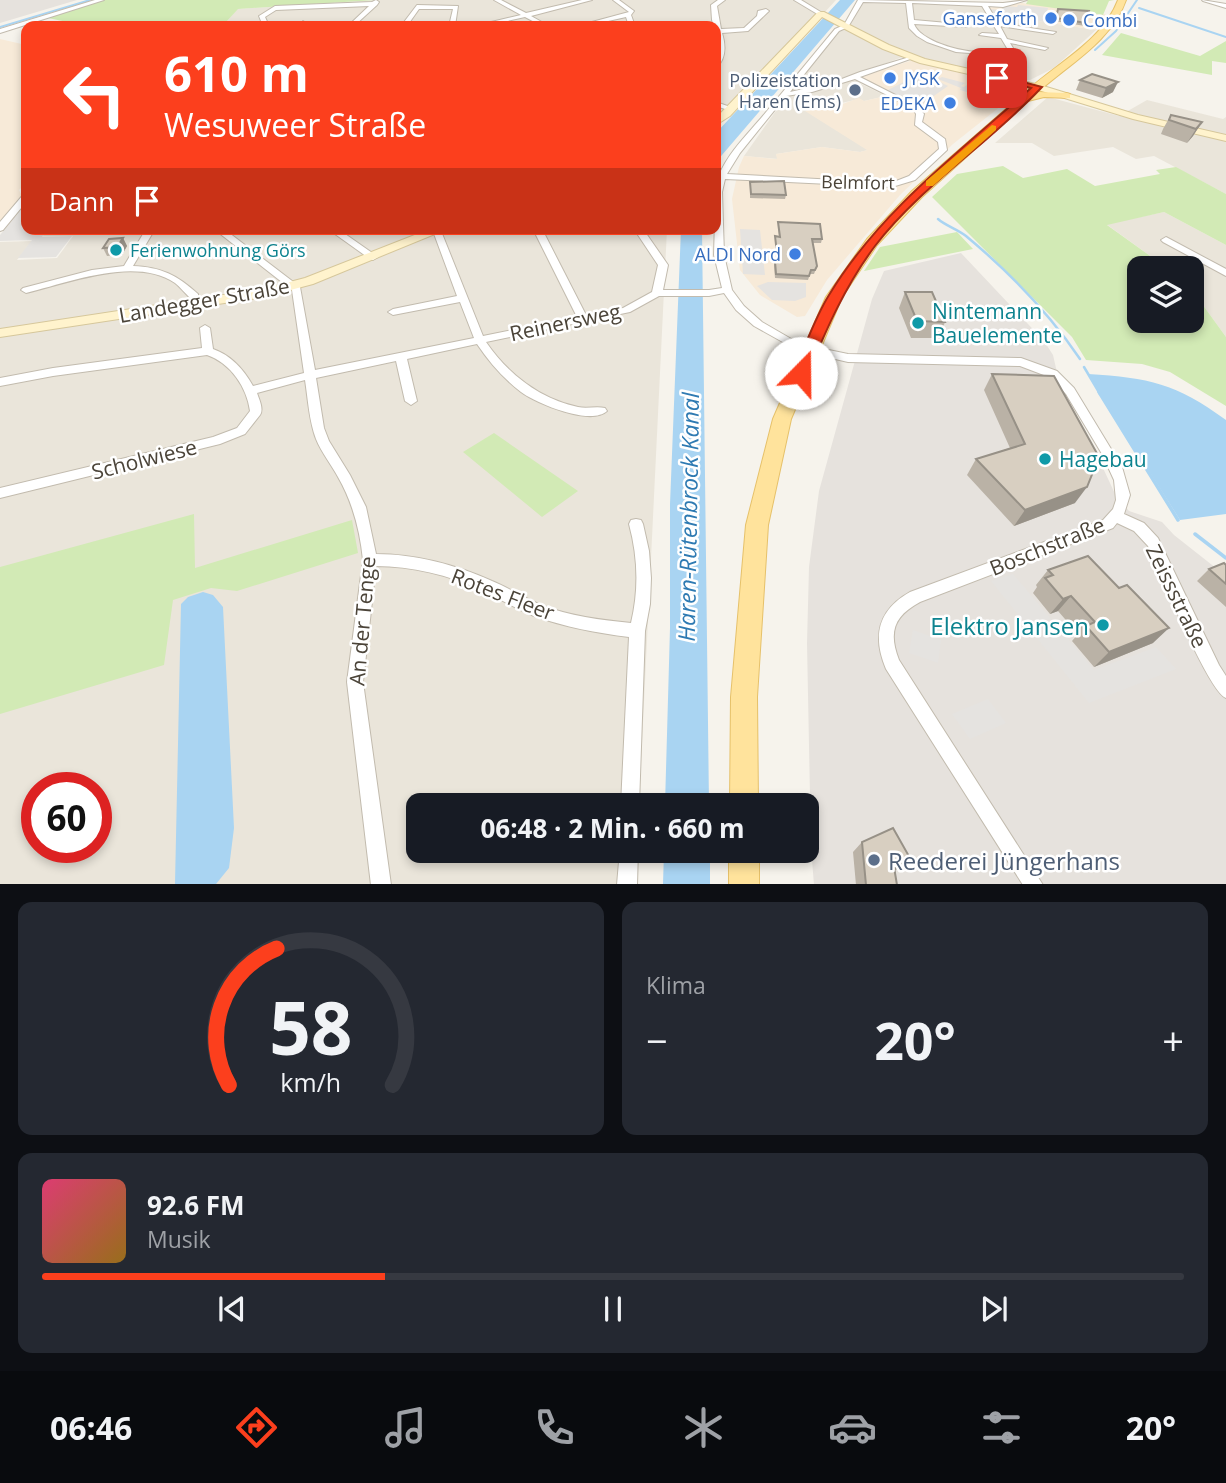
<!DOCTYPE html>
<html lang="de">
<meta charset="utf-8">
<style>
body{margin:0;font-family:"Open Sans",sans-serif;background:#242831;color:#f1f3f6;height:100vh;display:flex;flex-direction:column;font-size:26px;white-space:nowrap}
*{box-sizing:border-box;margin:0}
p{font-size:23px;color:#9ea1a6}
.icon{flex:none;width:38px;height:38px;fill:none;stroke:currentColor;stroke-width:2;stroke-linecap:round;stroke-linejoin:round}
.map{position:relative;height:884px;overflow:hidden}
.panel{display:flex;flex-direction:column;gap:18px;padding:18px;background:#0d0f14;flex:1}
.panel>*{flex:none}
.hud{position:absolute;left:21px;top:21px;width:700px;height:214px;border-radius:14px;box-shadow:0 4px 10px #0003;background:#fc3f1d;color:#fff;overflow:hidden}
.controls{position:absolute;left:1127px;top:256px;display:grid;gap:14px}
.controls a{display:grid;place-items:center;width:77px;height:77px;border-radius:14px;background:#171b24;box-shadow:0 4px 10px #0003;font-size:35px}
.speed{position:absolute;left:21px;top:772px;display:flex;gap:14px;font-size:35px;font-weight:700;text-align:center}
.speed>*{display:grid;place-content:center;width:91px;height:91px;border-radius:50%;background:#171b24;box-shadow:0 4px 10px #0003;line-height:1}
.speed .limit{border:10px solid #d22;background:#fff;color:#111}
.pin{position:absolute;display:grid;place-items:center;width:60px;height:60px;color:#fff;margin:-30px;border-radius:14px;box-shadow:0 4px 10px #0006}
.me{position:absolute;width:77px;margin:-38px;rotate:22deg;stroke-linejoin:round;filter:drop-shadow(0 0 5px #0008)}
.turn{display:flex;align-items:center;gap:24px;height:147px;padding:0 28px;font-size:32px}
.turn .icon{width:91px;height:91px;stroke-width:2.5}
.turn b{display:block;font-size:49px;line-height:60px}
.then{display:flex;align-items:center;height:66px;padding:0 28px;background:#0003;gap:14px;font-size:26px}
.big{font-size:52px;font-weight:700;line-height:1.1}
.panel .card{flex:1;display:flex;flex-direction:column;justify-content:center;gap:10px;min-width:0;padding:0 24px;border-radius:14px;background:#242831}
.panel .dial{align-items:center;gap:0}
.dial svg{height:182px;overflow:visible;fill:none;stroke:#363941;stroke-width:7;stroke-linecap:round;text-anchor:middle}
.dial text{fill:#f1f3f6;stroke:none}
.song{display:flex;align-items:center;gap:21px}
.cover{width:84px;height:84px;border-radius:10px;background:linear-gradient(135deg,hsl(340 70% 55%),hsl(40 70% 35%))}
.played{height:7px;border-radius:4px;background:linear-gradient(90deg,#fc3f1d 30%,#363941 30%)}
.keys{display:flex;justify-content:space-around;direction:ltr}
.heat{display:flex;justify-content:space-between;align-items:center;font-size:38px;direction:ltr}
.panel .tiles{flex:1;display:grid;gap:18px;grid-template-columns:1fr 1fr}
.card:last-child{grid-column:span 2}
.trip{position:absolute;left:406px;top:793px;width:413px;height:70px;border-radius:14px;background:#171b24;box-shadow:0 4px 10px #0003;font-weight:700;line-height:70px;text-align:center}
.dock{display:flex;height:112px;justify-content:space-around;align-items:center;background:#090b0e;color:#9ea1a6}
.dock .icon{width:49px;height:49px}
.dock .selected{color:#fc3f1d}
.dock b{font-size:32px;color:#f1f3f6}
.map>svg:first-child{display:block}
</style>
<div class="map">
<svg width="1226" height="885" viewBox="0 0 1226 885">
<rect width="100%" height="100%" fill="#f6f3ec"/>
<path fill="#eae5da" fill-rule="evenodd" d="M375,0H836L727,118L716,126V26H230L227,21L237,9Z
M869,1L981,5L987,13L1096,30L1054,68L1030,80H1019L914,56L849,26L863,2Z
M841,29H848L905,56L853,76L859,83L886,96L864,101L859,99L806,111L868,150L860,152L822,147L776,154L778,159L744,156L790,91Z
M1048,97L1119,116L1147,100L1223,119L1226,117V194L1154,156L1136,159L1113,147L1054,156L1032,143H995Z
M1164,212L1226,245V337L1192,290V268H1167L1106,224Z
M40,229H667L639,805H418V850L637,851L636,884H0V242L32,241L17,260L57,258L73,236H43L46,231H39ZM37,788H96V847H37Z"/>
<path fill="#f7ead8" d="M1022,3L1110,15L1096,30L993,14L988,8Z
M0,39L26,45V183L19,190L22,196L0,221Z
M913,60L984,77L1021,90L953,144L900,195L827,280L805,316L797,317L760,295L740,270L732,199L739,167L744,156L777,159L776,154L822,147L860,152L867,150L805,111L832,104L837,106L859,98L864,101L886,96L890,93L862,78L863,76Z"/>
<path fill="#e6e2dd" d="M0,0H77L0,23Z
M961,253L1044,341L1053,355L1061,390L1090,440L1116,496L1129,511L1162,522L1174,535L1226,576V884L814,885L811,847L807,643L809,567L819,491L872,299L884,271Z"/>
<path fill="#d2eab5" d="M104,0H375L238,9L227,21V26H65L72,23L48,18Z
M1028,0H1114L1109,1L1103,15L1026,4Z
M1121,33L1200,56L1226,41V63L1212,61V75L1102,55Z
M1003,166L1023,178L1067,169L1095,186L1160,174L1156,170L1176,167L1226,194V245L1164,212L1107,225L1167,268H1139V320H1192V290L1226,337V406L1170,372L1142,364L1086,360L1072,337L932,197L957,174Z
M957,232L973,249L864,271L880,247Z
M494,433L578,491L542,517L463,452Z
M194,514L195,568L352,520L358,553L237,591L211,588L173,600L164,665L0,714V567Z"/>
<path fill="#e5e3e0" d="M1018,5L1048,8L1044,22L993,14L989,9L1000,10L1006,6L1017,7Z
M921,73L948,86L918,107L886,91Z
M942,77L965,83L961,86L964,87L977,78H985L1021,90L1005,103L960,90L961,88L938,79Z
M26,204V229H40L38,232H45L42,237L72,236L56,257L18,258L32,240L0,241V235Z
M740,229L760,230L765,275L743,274Z
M768,282L806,283V297L795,301L772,300L757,286Z
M1013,574L1094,670L1156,647L1176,669L1089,703L991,581Z
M913,630L941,640L938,663L909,653Z
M988,699L1006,723L970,739L952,714Z"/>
<path fill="#a9d4f2" d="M840,0H855L716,162V133Z
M681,229H702L709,805H665L670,628V504Z
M1088,374C1150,378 1175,383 1226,420V514L1180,520Z
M203,592L213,595L223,607L234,828L229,868L216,884H175L181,604L188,597Z
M664,851H710V884H663Z"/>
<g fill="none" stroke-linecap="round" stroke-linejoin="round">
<path stroke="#a9d4f2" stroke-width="2" d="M1139,8L1226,37
M0,27L90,0
M1095,50L1116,31L1137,0"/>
<path stroke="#a9d4f2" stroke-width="2.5" d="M938,219C946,226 957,229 966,236C1008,271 1049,313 1080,359
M1084,367L1100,394"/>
<path stroke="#a9d4f2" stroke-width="3.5" d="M1099,392L1178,520
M1195,534L1226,558"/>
<defs>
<path id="minor" d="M95,0H104L0,33V29Z
M376,0L379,2L377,5L354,26H348L369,6L276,10L265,17L269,26H263L259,16L275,6L372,2Z
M494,0H501L526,13L582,0H592L531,16L549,26H542L525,17L485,26L487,23L521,15Z
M613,0H619L634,11L631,15L635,26H629L626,17L586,26H577L629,12Z
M718,0H725L717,6L721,29L744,28L757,16L758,11L766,9L769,11L748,31L722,33C726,46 726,59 716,68L719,42L712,20L711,5Z
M858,0L1003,3L1027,0L1003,7L988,6L998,23L1056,32L1053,34L1000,26L1007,39L1048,48L1045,50L1010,43L1013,48L1005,54L1026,62L1024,65L997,55L956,52L927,42L917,36L909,28L906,3L863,2L848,27L839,31L790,92L834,82L860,72L913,56V58L860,77L917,106L924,114L922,122L945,139L947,150L915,180L892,187L725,179L722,192L724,255L732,290L744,306L762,322L800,344L848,354L1021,358L1057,371L1074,388L1122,467L1130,495L1124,514L1144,523L1158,538L1219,665L1226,676V698C1208,691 1159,570 1148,546L1134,531L1117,523L1113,528L920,602C894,616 888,632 899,660L1043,885H1023L886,669C872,636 878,610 910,592L1103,520L1113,509L1116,500L1114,480L1102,454L1066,394L1049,377L1020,366L848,362L797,350L754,326L736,310L724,293L709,296H659L630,312L486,342C508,374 540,399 578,407C587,409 596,406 605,408L607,411C591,426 537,404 521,392C504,379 489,362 477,344L407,359L417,401L411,405L405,401L396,361L316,378L324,428L329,441L350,475L366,507L376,554C415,554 457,565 492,581C509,588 524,598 541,605C569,616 601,620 631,623C639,590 638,557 629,524L631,520L636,519L641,520L643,524L649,551L651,578L650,604L645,631L639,805H621L629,637C597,633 565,627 534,616C516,609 499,598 481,590C449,575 411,566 376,566L363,682L391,885H371L347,682L363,560C360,531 353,503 338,477C331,464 321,452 316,439C309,421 308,399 305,380L257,393C259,399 264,409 260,415L245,434L220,444L0,498V488L213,437L237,428L250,411C247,388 231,363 207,355L53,376L0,386V378L53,368L202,348L200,328L205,325L210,328L213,349C231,355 244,370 253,386L304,373L292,290L214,229H224L300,287L315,370L474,338L460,302L393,315L388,312L393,309L457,296L433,231L434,229L441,231L483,336L577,317L533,229H542L586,315L623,308L652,292L658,265L634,229H643L668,265L663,290H709L722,288L714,255L716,185C722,159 745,137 762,117C786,88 810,59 835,29L844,25ZM912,3L982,6L990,19L974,18L971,20L992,23L999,34L982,33L979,35L1001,38L1007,48C988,60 922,46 914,24L967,27L970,25L914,20ZM855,79L913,108L916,114L915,125L938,142L939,149L909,176L891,183L727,174L740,153L786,96L812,92Z
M1202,0L1226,4V8L1203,1Z
M417,5L458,6L455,26H449L453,9H419L407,26H401Z
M303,21L306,23L305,26H299Z
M716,102L733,108L735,109L731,111L716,106Z
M23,195H26V202L3,230L0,231V222Z
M146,229H155L133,266C161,267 177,275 198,294V298H190C185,293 180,287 175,283C135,256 68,283 26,293L21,290L23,288L92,270L124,266Z
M328,229H338L378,257L373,260L370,259Z
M1166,237L1226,269V276L1163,242L1161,240Z
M620,850H638L637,885H617Z"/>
<path id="tertiary" d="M794,0H801L824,14L819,15Z"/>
<path id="secondary" d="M818,12H824L889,45L925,59L1040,85L1138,115L1226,135V141L1133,119L1035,89L920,63L883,49L822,17L730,116L716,125V118Z
M430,229H447L313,284L264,297L0,337V329L263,289L305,278Z"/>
<path id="primary" d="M1118,0H1126C1112,41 1069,64 1038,92L1066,93L1070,94V98L1044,97L1028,101L922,197L877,245L842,297L791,419L768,525L757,697L758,805H730L731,697L746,525L773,419L826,297L867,239L912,191L1022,95L1014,87L993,80V76L1022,83L1029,89C1059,62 1103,40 1118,0Z
M729,850H759V885H729Z"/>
</defs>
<use href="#minor" stroke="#c2bbae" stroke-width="2"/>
<use href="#tertiary" stroke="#c2bbae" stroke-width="2"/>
<use href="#secondary" stroke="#d6c79b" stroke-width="2"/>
<use href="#primary" stroke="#e6c16a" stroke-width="2"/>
<use href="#minor" fill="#fff" fill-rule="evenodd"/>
<use href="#tertiary" fill="#fff" fill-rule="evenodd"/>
<use href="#secondary" fill="#fff3cd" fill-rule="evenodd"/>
<use href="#primary" fill="#ffe39c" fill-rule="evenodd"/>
</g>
<path fill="#bab2a6" d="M1058,9L1086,23L1085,26L1054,21Z
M1092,74L1113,92L1102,98L1076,90L1080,80Z
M1171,115L1202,122L1193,136L1187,143L1161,134L1163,129Z
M750,182L786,195L785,199L750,198Z
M778,222L822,239L821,243H813L817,266L814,274H810L808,280L775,278L774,265L775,261L777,262L775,240V236L779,237Z
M123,238L127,246L122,255L107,256L103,248Z
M905,292L945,322L939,338H911L899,308Z
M992,374L1075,503L1014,526L967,475L976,459L1010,448L984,390Z
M1226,565V607L1197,581L1209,569Z
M1048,570L1153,643L1094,667L1072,641L1078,634L1058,611L1050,614L1033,593L1037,587L1036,585Z
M862,842L910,858L895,870L897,885H856L853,852Z"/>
<path fill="#979187" d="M1118,82L1113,92L1102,98L1106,88Z
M1202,122L1193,136L1187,143L1196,129Z
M123,238L127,246L122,255L117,247Z
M1087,487L1075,503L1014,526L1025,510Z
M1071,596L1058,611L1050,614L1063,599Z
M1169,628L1153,643L1094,667L1109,652Z
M910,858L899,868L884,876L894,867Z"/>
<path fill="#d8cfc1" stroke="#979187" stroke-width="2" d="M1058,9L1089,11L1086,23L1056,18Z
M1092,74L1118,82L1106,88L1080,80Z
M1171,115L1202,122L1196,129L1169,120Z
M784,181L786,195L751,194L750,182Z
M778,222L820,224L822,239H812L817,266L815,270H811L809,276L776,274L775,261L778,262L775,236L780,237Z
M123,238L117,247L103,248L109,239Z
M905,292H932L945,322L917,321Z
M992,374L1054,376L1099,457L1087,487L1025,510L976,459L1025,444Z
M1088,556L1119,588L1127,585L1169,628L1109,652L1086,626L1095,622L1071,596L1063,599L1045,578L1053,575L1048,570Z
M1224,563L1226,565V584L1209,569Z
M893,828L910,858L894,867L897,885H866L862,842Z"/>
<path fill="#fc3f1d" stroke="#a42913" stroke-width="2" d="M997,75L1042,87C990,143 922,185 875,246C845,286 827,328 808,373L806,377H795L793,373C805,348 814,319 829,295C879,212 959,152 1031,88L994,79Z"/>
<path fill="#f59e0b" d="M992,125L996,126V130L933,186H926V181Z"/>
<g fill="#3f7fe0" stroke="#fff" stroke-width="2.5">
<circle cx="1051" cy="18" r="7"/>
<circle cx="1069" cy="20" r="7"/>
<circle cx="890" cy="78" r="7"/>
<circle cx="950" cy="103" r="7"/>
<circle cx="795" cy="254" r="7"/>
</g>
<g fill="#5c6f8a" stroke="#fff" stroke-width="2.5">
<circle cx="855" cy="90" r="7"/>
<circle cx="874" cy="860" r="7"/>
</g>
<g fill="#0f9aa8" stroke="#fff" stroke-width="2.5">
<circle cx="116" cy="250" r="7"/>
<circle cx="918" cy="323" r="7"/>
<circle cx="1045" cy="459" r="7"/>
<circle cx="1103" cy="625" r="7"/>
</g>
<g text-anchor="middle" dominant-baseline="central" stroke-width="5" stroke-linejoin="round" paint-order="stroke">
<g font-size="18" fill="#366cbe" stroke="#fff" text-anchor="end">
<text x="1037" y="18">Ganseforth</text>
<text x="1083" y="20" text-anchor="start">Combi</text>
<text x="904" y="78" text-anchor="start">JYSK</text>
<text x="936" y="103">EDEKA</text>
<text x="781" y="254">ALDI Nord</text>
</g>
<g font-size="18" fill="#4e5e75" stroke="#fff" text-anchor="end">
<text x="841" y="80">Polizeistation<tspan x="841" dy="21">Haren (Ems)</tspan></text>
</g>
<g font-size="18" fill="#4b4439" stroke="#fff">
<text transform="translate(858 182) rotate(1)">Belmfort</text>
</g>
<g font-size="18" fill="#0d838f" stroke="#fff" text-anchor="start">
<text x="130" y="250">Ferienwohnung Görs</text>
</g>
<g font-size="21" fill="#4b4439" stroke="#fff">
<text transform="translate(204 300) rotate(-10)">Landegger Straße</text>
<text transform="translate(565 322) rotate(-12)">Reinersweg</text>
<text transform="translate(144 459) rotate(-14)">Scholwiese</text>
<text transform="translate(1047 546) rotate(-22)">Boschstraße</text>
<text transform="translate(503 594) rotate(21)">Rotes Fleer</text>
<text transform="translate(1177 596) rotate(64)">Zeissstraße</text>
<text transform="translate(362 621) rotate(-85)">An der Tenge</text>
</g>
<g font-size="21" fill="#0d838f" stroke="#fff" text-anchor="start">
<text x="932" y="311">Nintemann<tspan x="932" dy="24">Bauelemente</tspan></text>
<text x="1059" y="459">Hagebau</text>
</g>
<g font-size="23" font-style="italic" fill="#2e7ab2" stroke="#fff">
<text transform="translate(688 517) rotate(-89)">Haren-Rütenbrock Kanal</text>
</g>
<g font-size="24" fill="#0d838f" stroke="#fff" text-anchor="end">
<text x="1089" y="625">Elektro Jansen</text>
</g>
<g font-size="24" fill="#4e5e75" stroke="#fff" text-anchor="start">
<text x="888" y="860">Reederei Jüngerhans</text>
</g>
</g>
</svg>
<div class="controls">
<a><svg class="icon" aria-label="layers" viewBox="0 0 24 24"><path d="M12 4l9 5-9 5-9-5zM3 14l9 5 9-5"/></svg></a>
</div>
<div class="speed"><div class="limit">60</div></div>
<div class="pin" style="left:997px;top:78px;background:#d93025"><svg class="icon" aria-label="arrive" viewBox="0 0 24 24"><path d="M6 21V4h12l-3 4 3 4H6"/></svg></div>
<svg class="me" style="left:801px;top:373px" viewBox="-20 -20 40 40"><circle r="19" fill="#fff"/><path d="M0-13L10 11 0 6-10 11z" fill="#fc3f1d"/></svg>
<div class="trip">06:48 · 2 Min. · 660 m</div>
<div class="hud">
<div class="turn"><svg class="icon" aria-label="left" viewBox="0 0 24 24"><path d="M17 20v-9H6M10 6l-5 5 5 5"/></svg><div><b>610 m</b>Wesuweer Straße</div></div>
<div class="then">Dann<svg class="icon" aria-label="arrive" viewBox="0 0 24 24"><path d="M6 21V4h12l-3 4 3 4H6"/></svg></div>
</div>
</div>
<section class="panel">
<div class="tiles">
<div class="card dial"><svg viewBox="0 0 100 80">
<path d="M14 69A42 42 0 1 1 86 69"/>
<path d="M14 69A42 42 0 0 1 35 9" stroke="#fc3f1d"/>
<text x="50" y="56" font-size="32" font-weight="700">58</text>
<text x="50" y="72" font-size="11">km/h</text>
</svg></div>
<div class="card"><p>Klima</p>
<div class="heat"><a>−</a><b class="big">20°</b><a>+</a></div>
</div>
<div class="card">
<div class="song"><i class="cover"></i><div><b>92.6 FM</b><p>Musik</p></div></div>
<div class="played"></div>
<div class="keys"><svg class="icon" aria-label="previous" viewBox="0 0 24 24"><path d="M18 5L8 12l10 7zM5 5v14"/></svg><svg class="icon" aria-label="pause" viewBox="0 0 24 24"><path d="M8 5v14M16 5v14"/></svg><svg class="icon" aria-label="next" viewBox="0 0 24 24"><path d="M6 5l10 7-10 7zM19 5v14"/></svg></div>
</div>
</div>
</section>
<nav class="dock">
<b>06:46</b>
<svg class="icon selected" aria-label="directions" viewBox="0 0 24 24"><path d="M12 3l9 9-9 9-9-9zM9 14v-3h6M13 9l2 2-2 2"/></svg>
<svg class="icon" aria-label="music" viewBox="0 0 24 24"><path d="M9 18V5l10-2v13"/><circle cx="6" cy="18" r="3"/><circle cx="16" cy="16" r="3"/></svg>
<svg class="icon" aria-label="phone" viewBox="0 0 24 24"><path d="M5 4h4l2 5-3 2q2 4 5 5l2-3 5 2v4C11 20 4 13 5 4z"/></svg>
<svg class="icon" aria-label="climate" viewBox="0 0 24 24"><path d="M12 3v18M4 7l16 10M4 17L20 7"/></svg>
<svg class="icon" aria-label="car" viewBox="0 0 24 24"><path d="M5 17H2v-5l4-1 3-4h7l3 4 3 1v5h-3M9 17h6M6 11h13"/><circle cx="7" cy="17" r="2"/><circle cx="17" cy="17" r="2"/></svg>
<svg class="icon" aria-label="filters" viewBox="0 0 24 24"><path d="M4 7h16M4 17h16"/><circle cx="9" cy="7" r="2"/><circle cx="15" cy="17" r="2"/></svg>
<b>20°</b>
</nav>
